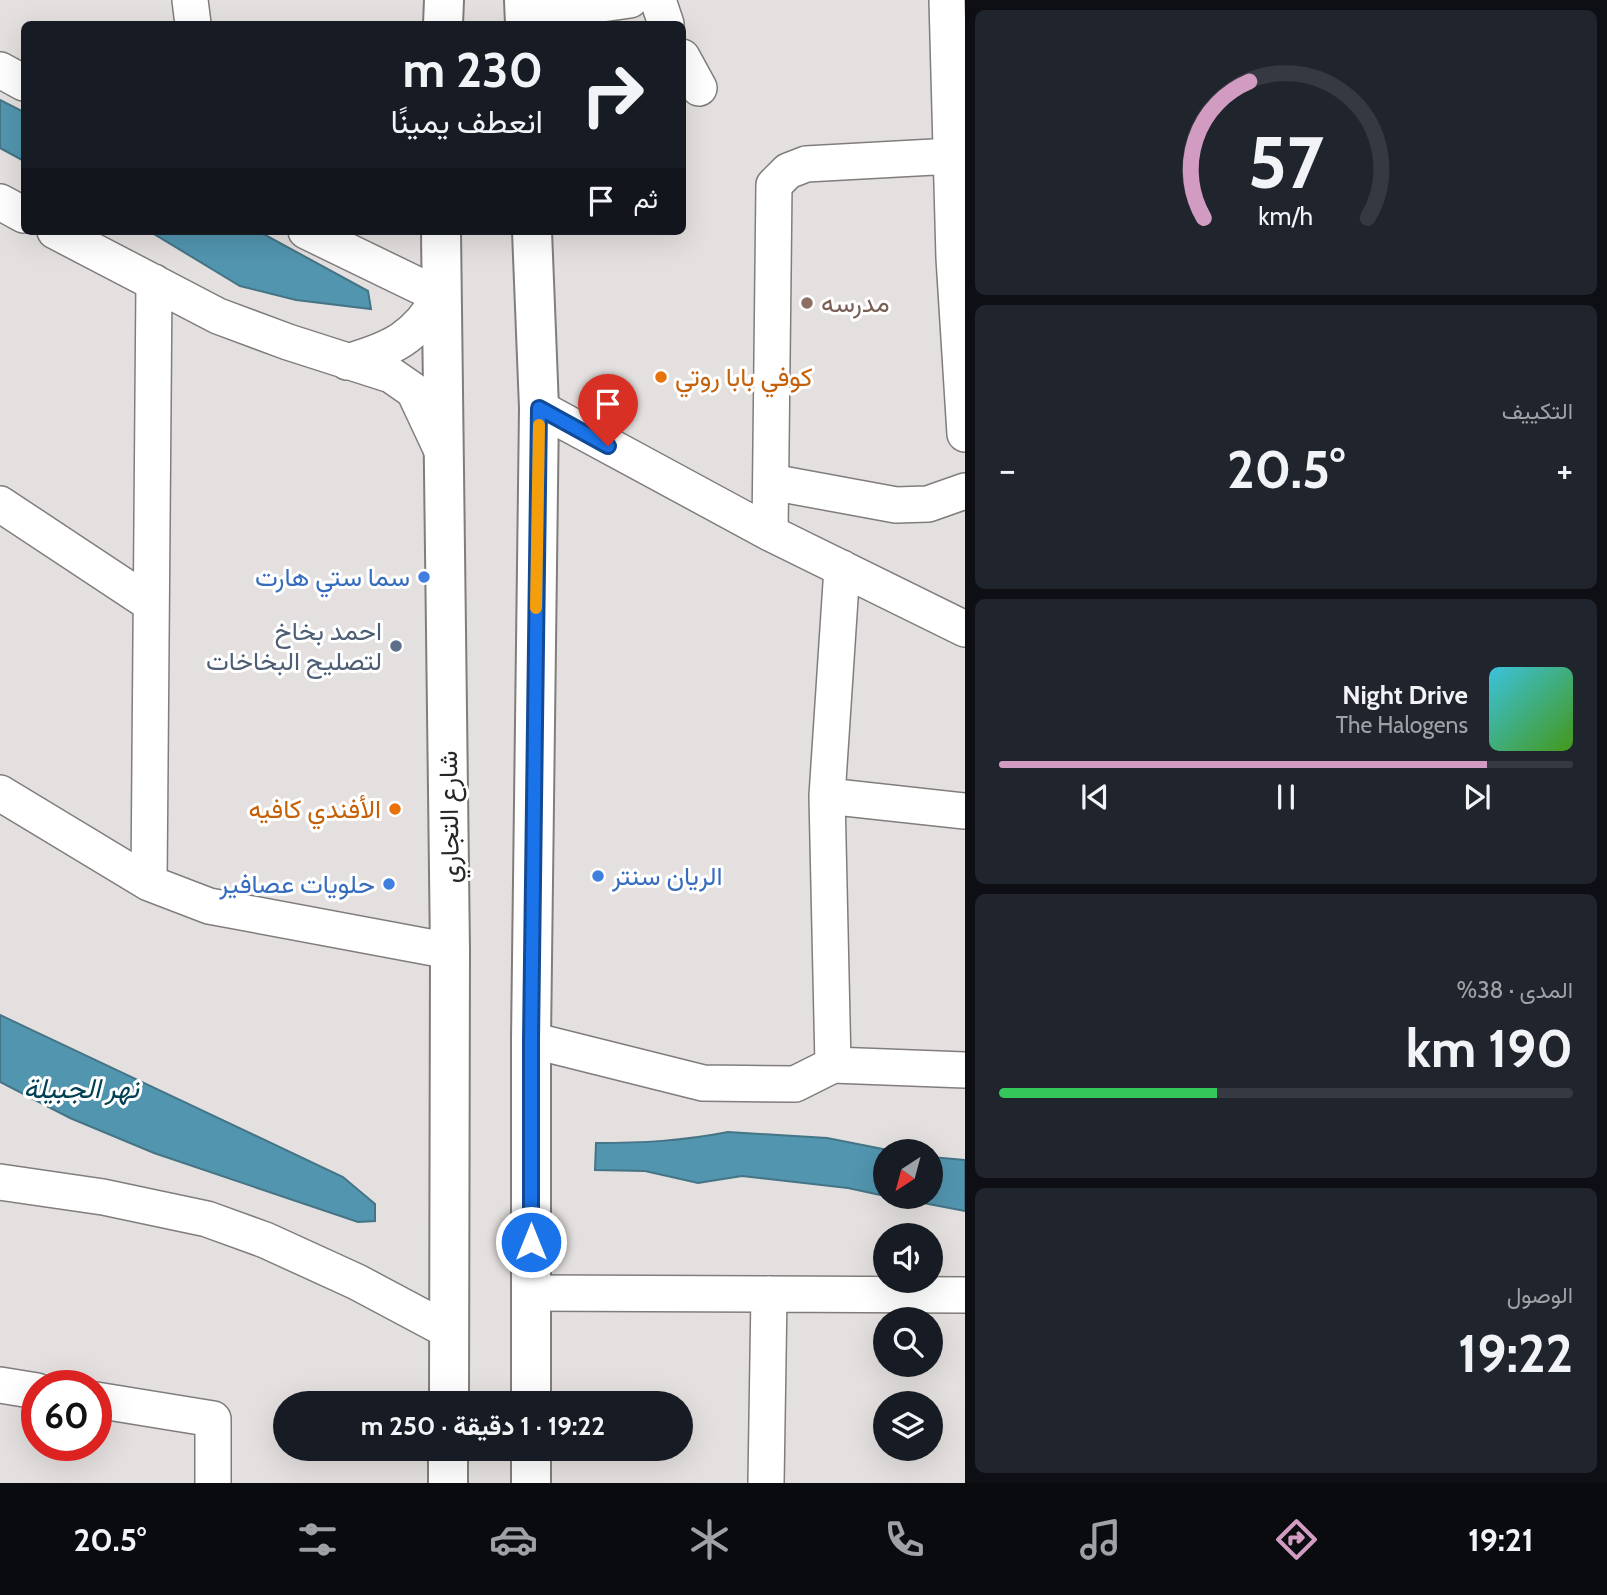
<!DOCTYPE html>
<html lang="ar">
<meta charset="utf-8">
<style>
body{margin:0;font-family:Cabin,Vazirmatn,sans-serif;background:#20242c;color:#f1f3f6;direction:rtl;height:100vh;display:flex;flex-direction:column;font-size:26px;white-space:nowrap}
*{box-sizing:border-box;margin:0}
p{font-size:23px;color:#9ea1a6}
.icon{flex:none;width:38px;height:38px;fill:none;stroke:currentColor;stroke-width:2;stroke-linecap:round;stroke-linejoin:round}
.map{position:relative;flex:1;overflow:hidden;direction:ltr}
.drawer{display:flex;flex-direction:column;gap:10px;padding:10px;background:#0d0f14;width:642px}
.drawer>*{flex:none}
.top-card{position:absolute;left:21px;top:21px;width:665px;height:214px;border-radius:10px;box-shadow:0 7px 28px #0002;direction:rtl;background:#171b24;color:#f1f3f6;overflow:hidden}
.needle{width:46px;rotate:216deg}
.fabs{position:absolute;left:873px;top:1139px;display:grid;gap:14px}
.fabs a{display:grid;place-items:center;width:70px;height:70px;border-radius:50%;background:#171b24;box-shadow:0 7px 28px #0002;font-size:35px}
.speed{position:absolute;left:21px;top:1370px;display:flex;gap:14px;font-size:35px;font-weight:700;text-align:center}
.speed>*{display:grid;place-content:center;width:91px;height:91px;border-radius:50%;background:#171b24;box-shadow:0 7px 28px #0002;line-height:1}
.speed .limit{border:10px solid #d22;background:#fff;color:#111}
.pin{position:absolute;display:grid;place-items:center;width:60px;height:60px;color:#fff;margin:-72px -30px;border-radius:50% 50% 50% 0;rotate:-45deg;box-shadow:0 0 7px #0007}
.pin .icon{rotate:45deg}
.me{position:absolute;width:77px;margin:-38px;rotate:0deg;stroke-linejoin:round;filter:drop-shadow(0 0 5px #0008)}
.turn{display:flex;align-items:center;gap:24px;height:147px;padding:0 28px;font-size:32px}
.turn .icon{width:91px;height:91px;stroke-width:2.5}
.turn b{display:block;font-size:49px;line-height:60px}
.then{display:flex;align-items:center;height:66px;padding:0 28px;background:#0003;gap:14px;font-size:26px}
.big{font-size:52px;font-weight:700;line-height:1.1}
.drawer .card{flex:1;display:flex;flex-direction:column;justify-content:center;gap:10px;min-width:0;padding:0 24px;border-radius:10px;background:#20242c}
.drawer .dial{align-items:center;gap:0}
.dial svg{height:182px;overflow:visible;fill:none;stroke:#363941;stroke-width:7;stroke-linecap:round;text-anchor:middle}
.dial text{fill:#f1f3f6;stroke:none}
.song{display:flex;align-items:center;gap:21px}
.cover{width:84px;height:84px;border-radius:10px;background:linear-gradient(135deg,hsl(190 70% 55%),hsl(100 70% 35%))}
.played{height:7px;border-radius:4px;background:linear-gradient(90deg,#d29bc1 85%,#363941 85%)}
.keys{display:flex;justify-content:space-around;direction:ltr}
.heat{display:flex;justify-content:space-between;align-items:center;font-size:38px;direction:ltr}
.charge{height:10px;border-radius:5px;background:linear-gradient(90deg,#34c759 38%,#363941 0)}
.trip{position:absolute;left:273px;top:1391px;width:420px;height:70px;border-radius:35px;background:#171b24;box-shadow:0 7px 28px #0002;font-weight:700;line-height:70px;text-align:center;direction:rtl}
.menu{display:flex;height:112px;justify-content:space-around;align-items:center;background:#090b0e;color:#9ea1a6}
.menu .icon{width:49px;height:49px}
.menu .current{color:#d29bc1}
.menu b{font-size:32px;color:#f1f3f6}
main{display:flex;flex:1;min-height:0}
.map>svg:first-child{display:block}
</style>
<main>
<section class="drawer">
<div class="card dial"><svg viewBox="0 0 100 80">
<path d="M14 69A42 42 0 1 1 86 69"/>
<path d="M14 69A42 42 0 0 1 34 9" stroke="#d29bc1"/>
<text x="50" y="56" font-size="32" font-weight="700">57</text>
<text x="50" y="72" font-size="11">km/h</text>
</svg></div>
<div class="card"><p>التكييف</p>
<div class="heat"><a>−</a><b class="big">20.5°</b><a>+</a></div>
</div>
<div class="card">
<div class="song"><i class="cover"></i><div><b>Night Drive</b><p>The Halogens</p></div></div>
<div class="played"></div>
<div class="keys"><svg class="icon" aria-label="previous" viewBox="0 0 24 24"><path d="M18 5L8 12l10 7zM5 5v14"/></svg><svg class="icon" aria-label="pause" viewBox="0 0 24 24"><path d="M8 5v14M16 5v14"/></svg><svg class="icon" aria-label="next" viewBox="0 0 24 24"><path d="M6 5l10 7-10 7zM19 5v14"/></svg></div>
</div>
<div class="card"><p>المدى · 38%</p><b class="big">190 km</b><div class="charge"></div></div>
<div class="card"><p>الوصول</p><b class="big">19:22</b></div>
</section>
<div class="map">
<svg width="965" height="1483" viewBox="0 0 965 1483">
<rect width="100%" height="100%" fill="#e4e0df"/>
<path fill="#5295af" stroke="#457486" stroke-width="2" d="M0,100L24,112V161L0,148Z
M149,231H258L368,291L371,309L296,300L240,286Z
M0,1015L343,1177L375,1204V1221L358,1222L154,1153L70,1118L0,1082Z
M728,1132L827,1138L893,1151L886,1152L885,1196L848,1188L742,1176L698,1183L645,1171L595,1170L596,1143C642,1143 682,1141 728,1132Z
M931,1157L965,1160V1211L892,1197H931Z"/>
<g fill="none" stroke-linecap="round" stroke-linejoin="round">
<defs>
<path id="minor" d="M190,0L193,24
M658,0L666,24
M947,0L954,258L965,434
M524,15L630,0
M682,57L699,88
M0,70L24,83
M0,202L24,215
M55,231L218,316L288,342L391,375L414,391L444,455
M306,231L440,296C416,338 392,349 347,362
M539,408L770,533L965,629
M771,482L896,505L928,504L965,491
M0,504L151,604
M770,533L774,185L788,171L806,164L952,156
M0,793L149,883L209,906L450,951
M827,796L965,811
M149,883L154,282
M531,1040L703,1083L795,1084L833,1065L965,1070
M833,1065L827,796L842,568
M0,1182L103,1197L207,1219L265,1240L357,1282L449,1331
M531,1293L965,1295
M0,1385L37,1391
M96,1400L213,1419V1483
M766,1483L769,1294"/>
<path id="major" d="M524,0L525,24
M443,24L444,0
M441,231L450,951L449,1404
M531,1404V1040L539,408L532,231
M531,1449V1483
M448,1483V1449"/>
</defs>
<use href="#minor" stroke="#807d7c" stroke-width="38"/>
<use href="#major" stroke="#807d7c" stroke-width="42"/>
<use href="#minor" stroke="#fff" stroke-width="35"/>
<use href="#major" stroke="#fff" stroke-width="38"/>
</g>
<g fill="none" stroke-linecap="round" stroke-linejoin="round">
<defs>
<path id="route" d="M531,1242V1040L539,408L608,446"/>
</defs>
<use href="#route" stroke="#114b97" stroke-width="18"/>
<use href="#route" stroke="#1a73e8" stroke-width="12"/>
<path stroke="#f59e0b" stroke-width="12" d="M536,608L539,425"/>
</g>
<circle fill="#8d6e63" stroke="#fff" stroke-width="2.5" cx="807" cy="303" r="7"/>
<g fill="#e8710a" stroke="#fff" stroke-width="2.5">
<circle cx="661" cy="377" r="7"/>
<circle cx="395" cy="809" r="7"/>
</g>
<g fill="#3f7fe0" stroke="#fff" stroke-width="2.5">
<circle cx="424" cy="577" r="7"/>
<circle cx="598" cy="876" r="7"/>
<circle cx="389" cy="884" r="7"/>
</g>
<circle fill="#5c6f8a" stroke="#fff" stroke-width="2.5" cx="396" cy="646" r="7"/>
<g text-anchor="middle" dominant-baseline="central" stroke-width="6" stroke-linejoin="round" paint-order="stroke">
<g font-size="26" fill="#785e54" stroke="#fff" text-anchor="start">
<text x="821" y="303">مدرسه</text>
</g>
<g font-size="26" fill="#c56008" stroke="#fff" text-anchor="start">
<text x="675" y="377">كوفي بابا روتي</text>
<text x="381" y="809" text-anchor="end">الأفندي كافيه</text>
</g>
<g font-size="26" fill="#366cbe" stroke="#fff" text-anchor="end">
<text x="410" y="577">سما ستي هارت</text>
<text x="612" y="876" text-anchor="start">الريان سنتر</text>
<text x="375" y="884">حلويات عصافير</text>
</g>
<g font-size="26" fill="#4e5e75" stroke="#fff" text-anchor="end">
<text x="382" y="631">احمد بخاخ<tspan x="382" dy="30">لتصليح البخاخات</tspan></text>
</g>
<g font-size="26" fill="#282726" stroke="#fff">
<text transform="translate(449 817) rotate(-91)">شارع التجاري</text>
</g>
<g font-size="28" font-style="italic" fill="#014053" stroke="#fff">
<text x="81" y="1088">نهر الجبيلة</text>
</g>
</g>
</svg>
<div class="fabs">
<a><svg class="needle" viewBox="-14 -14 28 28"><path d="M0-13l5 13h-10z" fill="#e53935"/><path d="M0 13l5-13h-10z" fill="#9ea1a6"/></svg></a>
<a><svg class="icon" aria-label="sound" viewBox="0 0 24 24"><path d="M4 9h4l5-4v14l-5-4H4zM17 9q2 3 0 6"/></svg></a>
<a><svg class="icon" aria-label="search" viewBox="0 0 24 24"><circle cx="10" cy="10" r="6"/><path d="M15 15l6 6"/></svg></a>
<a><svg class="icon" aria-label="layers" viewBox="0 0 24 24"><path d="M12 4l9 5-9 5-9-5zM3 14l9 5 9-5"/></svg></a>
</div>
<div class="speed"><div class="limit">60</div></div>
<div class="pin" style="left:608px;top:446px;background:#d93025"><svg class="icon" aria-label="arrive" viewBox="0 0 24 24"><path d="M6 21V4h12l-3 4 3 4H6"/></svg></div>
<svg class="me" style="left:531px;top:1242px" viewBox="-20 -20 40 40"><circle r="17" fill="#1a73e8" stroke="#fff" stroke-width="3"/><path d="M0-11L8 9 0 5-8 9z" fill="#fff"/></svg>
<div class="trip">19:22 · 1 دقيقة · 250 m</div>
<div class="top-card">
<div class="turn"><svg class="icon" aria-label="right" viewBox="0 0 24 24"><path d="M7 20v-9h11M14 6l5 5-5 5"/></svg><div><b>230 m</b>انعطف يمينًا</div></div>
<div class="then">ثم<svg class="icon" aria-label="arrive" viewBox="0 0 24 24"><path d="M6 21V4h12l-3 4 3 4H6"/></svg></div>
</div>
</div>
</main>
<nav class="menu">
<b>19:21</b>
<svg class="icon current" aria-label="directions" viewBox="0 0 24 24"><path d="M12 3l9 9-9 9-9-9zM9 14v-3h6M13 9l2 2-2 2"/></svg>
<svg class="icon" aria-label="music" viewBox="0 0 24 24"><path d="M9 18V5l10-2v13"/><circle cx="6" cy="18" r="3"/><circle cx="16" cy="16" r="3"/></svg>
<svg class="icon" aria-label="phone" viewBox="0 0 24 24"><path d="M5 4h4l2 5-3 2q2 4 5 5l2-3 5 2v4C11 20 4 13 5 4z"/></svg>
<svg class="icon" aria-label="climate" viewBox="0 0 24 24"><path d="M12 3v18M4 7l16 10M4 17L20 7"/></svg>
<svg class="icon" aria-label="car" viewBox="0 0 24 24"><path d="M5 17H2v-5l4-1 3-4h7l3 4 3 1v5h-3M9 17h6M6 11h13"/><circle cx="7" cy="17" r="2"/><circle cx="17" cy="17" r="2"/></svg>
<svg class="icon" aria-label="filters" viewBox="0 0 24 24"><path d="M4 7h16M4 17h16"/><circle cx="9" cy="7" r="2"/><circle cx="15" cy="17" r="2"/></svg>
<b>20.5°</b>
</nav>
